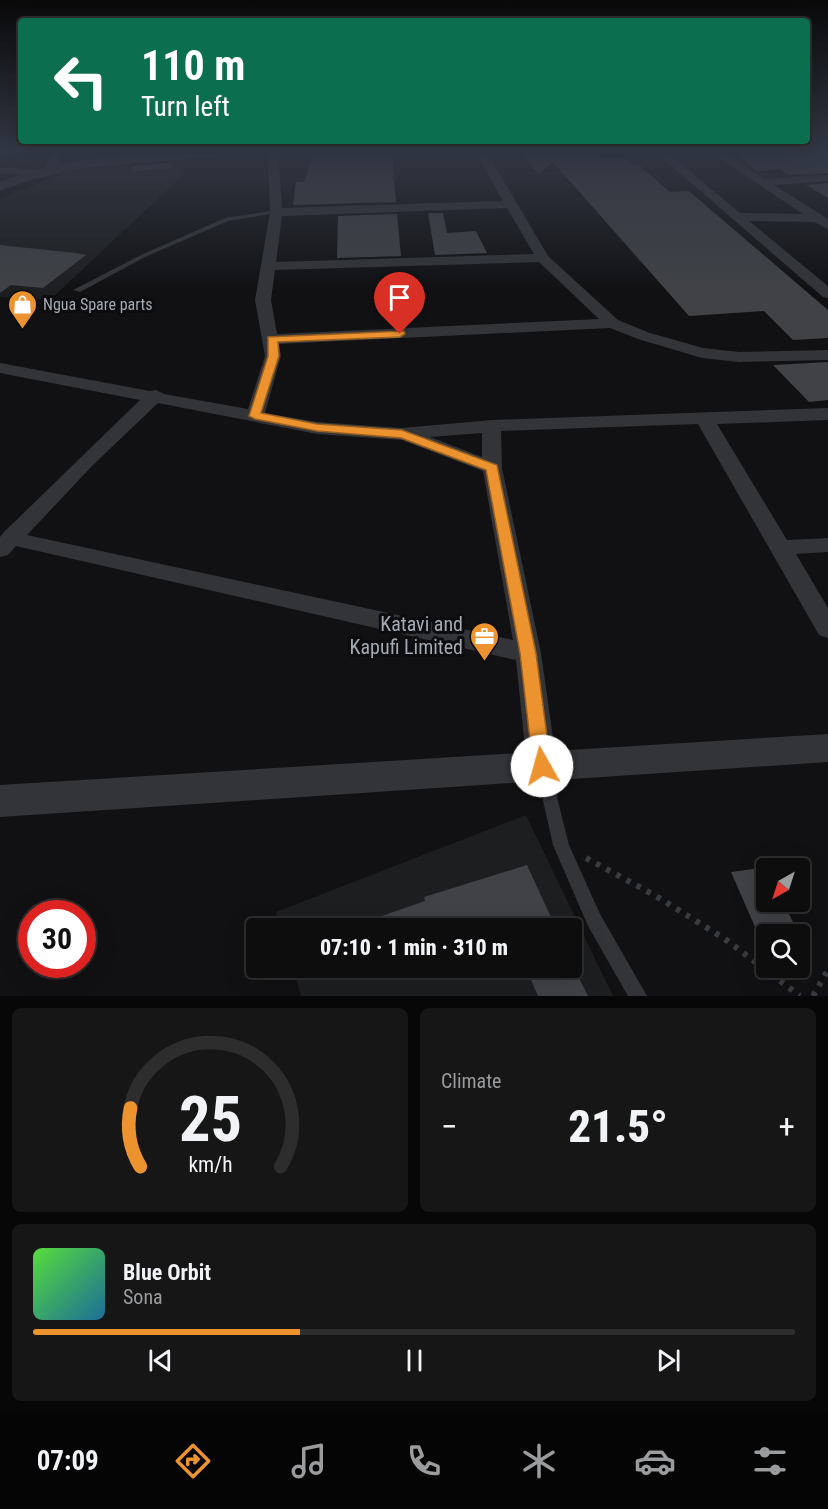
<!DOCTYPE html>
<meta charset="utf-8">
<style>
body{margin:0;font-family:"Roboto Condensed",sans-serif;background:#161617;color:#f1f3f6;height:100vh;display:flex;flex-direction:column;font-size:22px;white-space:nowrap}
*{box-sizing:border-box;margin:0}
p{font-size:20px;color:#9a9c9e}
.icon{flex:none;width:33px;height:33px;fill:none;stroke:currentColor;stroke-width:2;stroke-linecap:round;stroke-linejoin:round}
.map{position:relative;height:996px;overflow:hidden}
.details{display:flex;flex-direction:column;gap:12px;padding:12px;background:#070708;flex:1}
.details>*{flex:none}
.banner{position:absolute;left:18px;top:18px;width:792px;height:126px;border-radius:6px;box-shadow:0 6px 24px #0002,0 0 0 2px #2d2d2e;background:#0b6e4f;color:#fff;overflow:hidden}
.needle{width:39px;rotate:219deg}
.fabs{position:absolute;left:756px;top:858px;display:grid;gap:12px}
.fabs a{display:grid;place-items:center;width:54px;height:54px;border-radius:6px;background:#0d0d0e;box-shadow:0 6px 24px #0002,0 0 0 2px #2d2d2e;font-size:30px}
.speed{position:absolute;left:18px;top:900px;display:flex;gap:12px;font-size:30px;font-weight:700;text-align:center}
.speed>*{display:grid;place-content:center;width:78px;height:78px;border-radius:50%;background:#0d0d0e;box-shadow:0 6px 24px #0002,0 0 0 2px #2d2d2e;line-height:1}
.speed .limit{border:9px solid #d22;background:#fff;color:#111}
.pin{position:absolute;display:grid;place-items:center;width:51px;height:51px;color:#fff;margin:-62px -26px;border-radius:50% 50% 50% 0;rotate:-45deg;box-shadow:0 0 6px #0007}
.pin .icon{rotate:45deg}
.me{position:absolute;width:66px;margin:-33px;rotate:353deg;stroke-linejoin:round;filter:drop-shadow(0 0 4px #0008)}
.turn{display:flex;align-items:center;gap:21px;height:126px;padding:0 24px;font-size:27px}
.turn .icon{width:78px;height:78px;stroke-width:2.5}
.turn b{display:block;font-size:42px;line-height:51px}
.big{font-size:45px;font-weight:800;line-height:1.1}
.details .widget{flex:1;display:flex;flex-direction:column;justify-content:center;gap:9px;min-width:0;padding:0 21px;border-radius:9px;background:#161617}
.details .dial{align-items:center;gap:0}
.dial svg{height:156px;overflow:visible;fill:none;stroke:#2d2d2e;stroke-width:7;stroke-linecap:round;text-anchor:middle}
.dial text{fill:#f1f3f6;stroke:none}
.song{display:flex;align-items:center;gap:18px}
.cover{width:72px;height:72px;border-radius:9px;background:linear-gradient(135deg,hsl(110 70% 55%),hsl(200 70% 35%))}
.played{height:6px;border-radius:3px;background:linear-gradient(90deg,#ec9330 35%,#2d2d2e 35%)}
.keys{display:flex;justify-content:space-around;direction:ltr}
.heat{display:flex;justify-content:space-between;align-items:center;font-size:33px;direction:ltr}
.details .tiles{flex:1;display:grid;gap:12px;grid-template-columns:1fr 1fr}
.widget:last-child{grid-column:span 2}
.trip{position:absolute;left:246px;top:918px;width:336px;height:60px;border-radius:6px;background:#0d0d0e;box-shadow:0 6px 24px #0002,0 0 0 2px #2d2d2e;font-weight:800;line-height:60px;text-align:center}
.dock{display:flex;height:96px;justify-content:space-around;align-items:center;background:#050506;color:#9a9c9e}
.dock .icon{width:42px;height:42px}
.dock .current{color:#ec9330}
.dock b{font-size:27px;color:#f1f3f6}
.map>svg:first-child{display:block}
</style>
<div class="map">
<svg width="828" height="996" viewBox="0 0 828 996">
<rect width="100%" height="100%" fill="#111113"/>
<path fill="#1d1e20" d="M177,162L182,176L50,300L0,297V199L72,170Z
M526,815L613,996H301L293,968H572V928H281L276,912Z"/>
<path fill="#404246" d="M315,151H392L394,176L391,178H394L396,202L293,205L296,182H304Z
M521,151H596L603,159L625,158L633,165H639L670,192L689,191L828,310V338L793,340L764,311L689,316L553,162L538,174Z
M736,151H828V173L789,175L779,169L757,172Z
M171,163L173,168L131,172L134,166Z
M828,183V198L806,185Z
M428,213H443L447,233L476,231L487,253L435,255Z
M397,214L401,256L337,258L338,216Z
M0,245L76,253L86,255L43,288L11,285L0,293Z
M828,362V400L809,402L773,365Z
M527,865L556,928H354L353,926L425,901L424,897Z
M767,867L766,902H783L799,934H766V952L731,872Z
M526,968H574L588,996H538Z"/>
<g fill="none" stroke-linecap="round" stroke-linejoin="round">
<path stroke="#383b3f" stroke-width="2" stroke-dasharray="1.5 2" stroke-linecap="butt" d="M611,151L644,152
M501,160L605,151"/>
<path stroke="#383b3f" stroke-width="6" stroke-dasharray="4.5 7" stroke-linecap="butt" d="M586,858L656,896L725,939L800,996
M813,996L828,970"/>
<path fill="#323438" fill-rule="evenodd" d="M276,210L278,211V213L228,221L145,257L80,292L73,290L141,255L225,218Z
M543,763L548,765L550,769L569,845L600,914L647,996H628L588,926L553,845L536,769L538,765Z"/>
<path fill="#323438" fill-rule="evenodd" d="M52,151H62L57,169L51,172L45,169Z
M268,151H278L282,208L503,201L475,151H486L548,256L618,320L650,333L703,348L739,352L828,350V360L739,362L702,358L638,339L610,328L279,344L281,356L265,413L317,422L402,428L492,420L828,408V420L717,424L787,540L828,538V552L796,554L828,608V638L819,635L698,424L501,431L502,468L541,653L557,766L552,775L542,778L532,775L527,766L516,660L16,546L8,555L0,557V537L3,533L140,400L0,373V363L150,391L156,390L164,394L248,409L265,356L255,300L270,212ZM507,208L534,254L276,262L282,216ZM539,262L599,319L277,334L271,300L275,270ZM158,403L317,434L402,440L483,471L513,640L27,535L93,465ZM482,433V457L430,437Z
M654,151H666L740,213L803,214L709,151H722L764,179L828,175V181L774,185L828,219V229L814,222L749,221L828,286V298L823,297Z
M0,168L41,169L47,172L41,175L0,174Z"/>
<path fill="#323438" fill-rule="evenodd" d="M177,151H242L236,155L84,168L30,180L0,191V182C57,160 117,155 177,151Z
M828,734V762L0,817V785Z"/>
</g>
<linearGradient id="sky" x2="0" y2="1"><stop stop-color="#09090a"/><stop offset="0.52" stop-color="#323844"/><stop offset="1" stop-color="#323844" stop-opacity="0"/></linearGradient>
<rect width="828" height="291" fill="url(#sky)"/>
<path fill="#ec9330" stroke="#99601f" stroke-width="1.5" d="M404,331L405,334L400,337L278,342L279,356L261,413L317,424L402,430L497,465L536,653L551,766L549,772L542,774L535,772L533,766L520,653L486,470L401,438L317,431L255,419L249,416L268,356V337Z"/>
<defs>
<symbol id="shop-pin" viewBox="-11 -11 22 30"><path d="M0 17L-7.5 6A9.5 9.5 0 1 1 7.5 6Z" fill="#ec9330" stroke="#0c0c0e"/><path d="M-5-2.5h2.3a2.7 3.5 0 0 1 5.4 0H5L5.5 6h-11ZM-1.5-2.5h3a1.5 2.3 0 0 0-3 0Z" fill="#fff"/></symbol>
<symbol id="office-pin" viewBox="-11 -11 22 30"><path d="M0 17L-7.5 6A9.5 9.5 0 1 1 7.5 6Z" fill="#ec9330" stroke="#0c0c0e"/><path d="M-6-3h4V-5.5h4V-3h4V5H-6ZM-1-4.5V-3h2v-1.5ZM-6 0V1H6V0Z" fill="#fff"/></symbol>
</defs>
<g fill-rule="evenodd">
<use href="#shop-pin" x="6" y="288" width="33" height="45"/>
<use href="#office-pin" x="468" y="620" width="33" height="45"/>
</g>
<g text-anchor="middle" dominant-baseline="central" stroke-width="6" stroke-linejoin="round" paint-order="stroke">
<g font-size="16" fill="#a3aab3" stroke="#0c0c0e" text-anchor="start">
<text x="43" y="304">Ngua Spare parts</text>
</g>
<g font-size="20" fill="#a3aab3" stroke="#0c0c0e" text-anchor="end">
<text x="463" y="624">Katavi and<tspan x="463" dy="23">Kapufi Limited</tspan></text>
</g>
</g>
</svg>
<div class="fabs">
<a><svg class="needle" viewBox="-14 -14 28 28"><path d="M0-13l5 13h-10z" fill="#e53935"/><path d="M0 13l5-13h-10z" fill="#9a9c9e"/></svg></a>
<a><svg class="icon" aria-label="search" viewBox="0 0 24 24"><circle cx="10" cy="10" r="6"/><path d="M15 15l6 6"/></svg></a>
</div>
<div class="speed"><div class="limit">30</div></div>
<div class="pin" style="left:400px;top:334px;background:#d93025"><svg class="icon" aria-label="arrive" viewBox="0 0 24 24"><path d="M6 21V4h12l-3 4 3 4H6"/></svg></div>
<svg class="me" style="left:542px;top:766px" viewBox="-20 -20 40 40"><circle r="19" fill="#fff"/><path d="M0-13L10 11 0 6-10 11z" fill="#ec9330"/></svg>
<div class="trip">07:10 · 1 min · 310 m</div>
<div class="banner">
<div class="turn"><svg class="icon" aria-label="left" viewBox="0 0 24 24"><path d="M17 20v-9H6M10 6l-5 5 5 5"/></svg><div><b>110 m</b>Turn left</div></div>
</div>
</div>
<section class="details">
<div class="tiles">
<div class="widget dial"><svg viewBox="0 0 100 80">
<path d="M14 69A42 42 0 1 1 86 69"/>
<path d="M14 69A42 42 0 0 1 9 39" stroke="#ec9330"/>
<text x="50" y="56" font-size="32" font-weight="700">25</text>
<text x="50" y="72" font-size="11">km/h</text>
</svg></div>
<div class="widget"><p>Climate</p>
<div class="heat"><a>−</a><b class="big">21.5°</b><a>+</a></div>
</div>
<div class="widget">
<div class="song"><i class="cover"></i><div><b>Blue Orbit</b><p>Sona</p></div></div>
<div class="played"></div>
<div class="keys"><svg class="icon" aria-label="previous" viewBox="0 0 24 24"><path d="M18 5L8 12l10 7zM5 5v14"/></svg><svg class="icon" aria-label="pause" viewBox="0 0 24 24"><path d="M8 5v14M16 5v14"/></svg><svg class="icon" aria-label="next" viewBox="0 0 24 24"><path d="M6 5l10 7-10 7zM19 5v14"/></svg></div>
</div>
</div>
</section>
<nav class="dock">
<b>07:09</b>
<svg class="icon current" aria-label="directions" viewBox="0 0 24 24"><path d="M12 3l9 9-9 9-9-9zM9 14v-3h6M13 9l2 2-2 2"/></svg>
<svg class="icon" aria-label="music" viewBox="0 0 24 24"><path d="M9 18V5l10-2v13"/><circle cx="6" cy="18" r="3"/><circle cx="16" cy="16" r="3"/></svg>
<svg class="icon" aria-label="phone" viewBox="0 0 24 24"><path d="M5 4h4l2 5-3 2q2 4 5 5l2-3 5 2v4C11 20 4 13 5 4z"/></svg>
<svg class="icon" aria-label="climate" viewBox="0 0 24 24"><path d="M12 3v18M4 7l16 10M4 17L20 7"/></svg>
<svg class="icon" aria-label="car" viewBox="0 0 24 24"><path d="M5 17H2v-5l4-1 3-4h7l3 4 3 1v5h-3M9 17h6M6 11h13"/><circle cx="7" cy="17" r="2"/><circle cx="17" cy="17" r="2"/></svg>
<svg class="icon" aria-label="filters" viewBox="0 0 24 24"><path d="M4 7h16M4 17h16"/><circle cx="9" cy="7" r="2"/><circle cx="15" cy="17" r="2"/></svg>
</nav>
